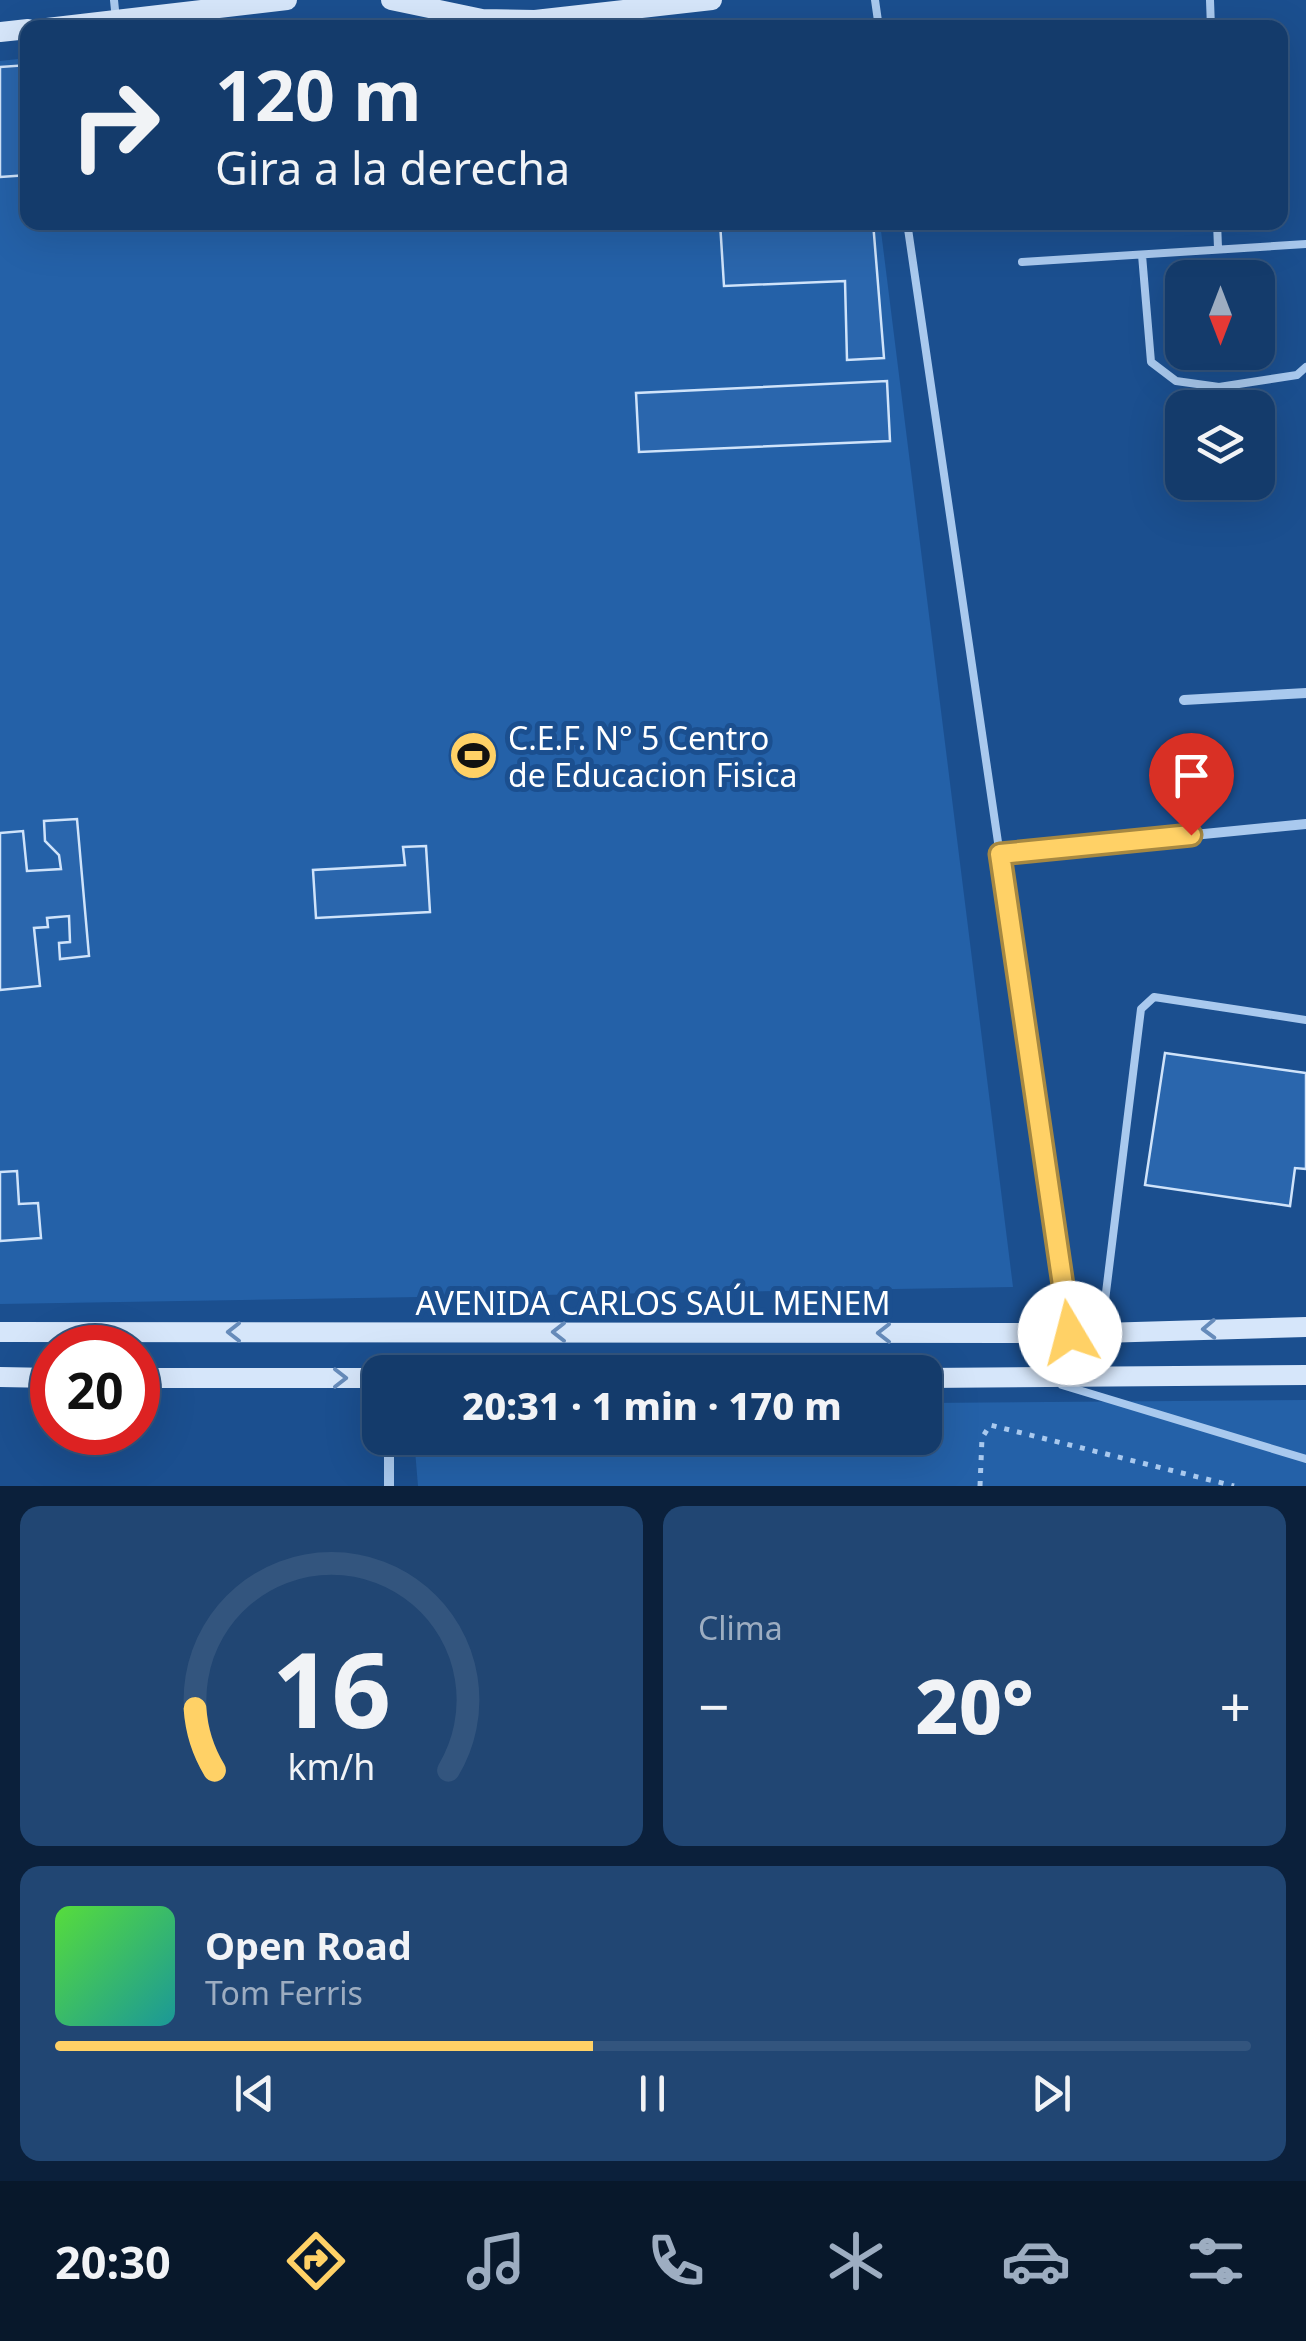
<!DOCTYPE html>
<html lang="es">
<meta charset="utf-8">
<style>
body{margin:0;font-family:"Noto Sans",sans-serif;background:#214673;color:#f1f3f6;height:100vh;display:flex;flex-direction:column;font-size:38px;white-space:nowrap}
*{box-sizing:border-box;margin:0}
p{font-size:32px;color:#9dadc1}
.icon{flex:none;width:55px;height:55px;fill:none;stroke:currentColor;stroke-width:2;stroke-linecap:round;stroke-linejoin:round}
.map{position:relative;height:1486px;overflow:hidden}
.side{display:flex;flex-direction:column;gap:20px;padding:20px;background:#0b203b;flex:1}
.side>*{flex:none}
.banner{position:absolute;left:20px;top:20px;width:1268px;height:210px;border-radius:20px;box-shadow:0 10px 40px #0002,0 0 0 2px #33557e;background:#143b6b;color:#f1f3f6;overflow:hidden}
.needle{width:65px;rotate:180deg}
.tools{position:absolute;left:1165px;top:260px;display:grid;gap:20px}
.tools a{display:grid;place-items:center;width:110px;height:110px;border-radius:20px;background:#143b6b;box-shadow:0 10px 40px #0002,0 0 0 2px #33557e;font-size:50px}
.speed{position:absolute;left:30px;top:1325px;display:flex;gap:20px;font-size:50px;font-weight:700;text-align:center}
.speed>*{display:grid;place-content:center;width:130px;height:130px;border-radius:50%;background:#143b6b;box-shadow:0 10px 40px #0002,0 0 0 2px #33557e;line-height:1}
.speed .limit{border:15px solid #d22;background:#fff;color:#111}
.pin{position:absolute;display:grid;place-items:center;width:85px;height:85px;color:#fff;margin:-102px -42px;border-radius:50% 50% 50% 0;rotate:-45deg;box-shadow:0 0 10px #0007}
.pin .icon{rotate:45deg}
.me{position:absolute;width:110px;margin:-55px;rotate:352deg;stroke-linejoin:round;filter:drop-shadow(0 0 8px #0008)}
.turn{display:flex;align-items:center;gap:35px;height:210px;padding:0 30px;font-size:45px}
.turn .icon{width:130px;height:130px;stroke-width:2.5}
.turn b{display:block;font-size:70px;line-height:85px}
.big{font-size:75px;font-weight:800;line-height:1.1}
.side .card{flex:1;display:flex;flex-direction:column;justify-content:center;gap:15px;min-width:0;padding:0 35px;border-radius:20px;background:#214673}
.side .dial{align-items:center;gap:0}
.dial svg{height:260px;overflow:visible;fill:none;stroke:#33557e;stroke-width:7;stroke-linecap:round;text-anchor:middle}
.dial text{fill:#f1f3f6;stroke:none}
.song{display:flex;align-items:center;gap:30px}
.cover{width:120px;height:120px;border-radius:15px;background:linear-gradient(135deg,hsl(110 70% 55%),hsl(180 70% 35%))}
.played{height:10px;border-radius:5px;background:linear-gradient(90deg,#ffd166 45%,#33557e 45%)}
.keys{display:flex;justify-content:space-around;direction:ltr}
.heat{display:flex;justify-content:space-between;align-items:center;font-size:55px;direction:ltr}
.side .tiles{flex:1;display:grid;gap:20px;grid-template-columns:1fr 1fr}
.card:last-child{grid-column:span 2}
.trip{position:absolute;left:362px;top:1355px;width:580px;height:100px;border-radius:20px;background:#143b6b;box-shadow:0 10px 40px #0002,0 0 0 2px #33557e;font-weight:800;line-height:100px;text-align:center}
.menu{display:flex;height:160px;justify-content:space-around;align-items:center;background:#08182b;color:#9dadc1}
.menu .icon{width:70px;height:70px}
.menu .selected{color:#ffd166}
.menu b{font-size:45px;color:#f1f3f6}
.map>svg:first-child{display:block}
</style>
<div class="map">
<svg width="1306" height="1486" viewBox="0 0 1306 1486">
<rect width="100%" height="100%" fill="#1b4f8f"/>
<path fill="#2461a8" d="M27,58L28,222L880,223L1013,1287L0,1304V61Z
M1306,1400V1486H418L414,1438H925V1403Z"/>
<path fill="#2a66ad" stroke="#cfe3fa" stroke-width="2.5" d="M28,65V175L0,177V67Z
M720,222H873L884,358L847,360L845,281L724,286Z
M887,381L890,441L639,452L636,393Z
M77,819L89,956L60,959L59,943L70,942L69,916L47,918L48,927L34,928L40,986L0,990V833L23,831L27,871L61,869L59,855L45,841L44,821Z
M426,846L430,912L316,918L313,870L405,865L403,847Z
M1165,1053L1306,1073V1169L1295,1168L1290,1206L1145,1185Z
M17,1171L19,1204L38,1203L41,1238L0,1241V1172Z"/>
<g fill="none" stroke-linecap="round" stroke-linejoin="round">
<path stroke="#a9c9ee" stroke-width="5" stroke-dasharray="5 8" stroke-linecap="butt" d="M980,1486L982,1438L990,1425L1234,1486"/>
<path stroke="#a9c9ee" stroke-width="8" d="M114,0L116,20
M875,0L879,28
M1210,0L1211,28
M907,222L1070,1333
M1217,222L1218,248
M1142,255L1151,362L1176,381L1219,387L1297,375L1306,367
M1022,262L1306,244
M1101,1333L1141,1009L1154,997L1306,1020
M1062,1385L1306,1459"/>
<path stroke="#a9c9ee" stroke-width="10" d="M1184,700L1306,693
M1000,854L1306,824
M389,1438V1486"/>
<path stroke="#d6e6fa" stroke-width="20" d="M391,0L482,19L535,20L712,0
M47,28L287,0
M0,32L28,29
M0,1332L1101,1333L1306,1327
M0,1377L52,1378
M138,1378H380
M925,1378L1306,1375"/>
</g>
<defs><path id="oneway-chevron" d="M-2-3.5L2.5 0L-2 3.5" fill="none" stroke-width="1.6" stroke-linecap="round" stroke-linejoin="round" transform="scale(2.5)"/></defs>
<g stroke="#668bba">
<use href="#oneway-chevron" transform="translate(1209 1329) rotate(178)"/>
<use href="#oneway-chevron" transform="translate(234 1332) rotate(-180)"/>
<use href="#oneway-chevron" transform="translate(559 1332) rotate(-180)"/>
<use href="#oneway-chevron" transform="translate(884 1333) rotate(-180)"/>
<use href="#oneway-chevron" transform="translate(340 1378)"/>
</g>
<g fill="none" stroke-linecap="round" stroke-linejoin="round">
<defs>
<path id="route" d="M1070,1333L1000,854L1191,835"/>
</defs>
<use href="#route" stroke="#a68842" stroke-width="25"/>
<use href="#route" stroke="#ffd166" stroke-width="18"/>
</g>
<defs>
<symbol id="stadium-disc" viewBox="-11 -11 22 22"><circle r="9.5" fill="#ffd166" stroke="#1b4f8f"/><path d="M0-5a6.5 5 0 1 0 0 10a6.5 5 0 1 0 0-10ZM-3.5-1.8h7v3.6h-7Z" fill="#111"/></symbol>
</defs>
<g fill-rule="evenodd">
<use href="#stadium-disc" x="446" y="728" width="55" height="55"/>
</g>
<g text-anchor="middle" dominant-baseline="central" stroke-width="10" stroke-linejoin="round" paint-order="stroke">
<g font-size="32" fill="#fff" stroke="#1b4f8f" text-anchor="start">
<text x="508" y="737">C.E.F. N° 5 Centro<tspan x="508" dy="37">de Educacion Fisica</tspan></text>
</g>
<g font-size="32" fill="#fff" stroke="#1b4f8f">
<text x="653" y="1302">AVENIDA CARLOS SAÚL MENEM</text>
</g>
</g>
</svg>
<div class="tools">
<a><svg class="needle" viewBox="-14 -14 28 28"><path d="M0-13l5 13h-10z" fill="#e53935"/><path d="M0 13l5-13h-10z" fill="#9dadc1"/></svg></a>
<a><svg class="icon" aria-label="layers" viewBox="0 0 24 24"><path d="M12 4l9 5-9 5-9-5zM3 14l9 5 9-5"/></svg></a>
</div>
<div class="speed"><div class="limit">20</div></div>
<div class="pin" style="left:1191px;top:835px;background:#d93025"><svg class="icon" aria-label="arrive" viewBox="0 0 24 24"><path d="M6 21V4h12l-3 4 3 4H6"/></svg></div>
<svg class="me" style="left:1070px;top:1333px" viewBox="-20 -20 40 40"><circle r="19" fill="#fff"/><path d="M0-13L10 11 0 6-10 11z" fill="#ffd166"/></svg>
<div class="trip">20:31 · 1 min · 170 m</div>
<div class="banner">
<div class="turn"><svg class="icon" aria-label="right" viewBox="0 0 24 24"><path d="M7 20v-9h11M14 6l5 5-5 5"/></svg><div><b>120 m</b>Gira a la derecha</div></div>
</div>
</div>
<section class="side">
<div class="tiles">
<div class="card dial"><svg viewBox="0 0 100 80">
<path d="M14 69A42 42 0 1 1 86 69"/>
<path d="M14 69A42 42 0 0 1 8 50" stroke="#ffd166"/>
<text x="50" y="56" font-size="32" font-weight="700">16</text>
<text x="50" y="72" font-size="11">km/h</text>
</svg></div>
<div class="card"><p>Clima</p>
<div class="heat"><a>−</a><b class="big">20°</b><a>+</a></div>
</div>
<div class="card">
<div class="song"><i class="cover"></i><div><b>Open Road</b><p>Tom Ferris</p></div></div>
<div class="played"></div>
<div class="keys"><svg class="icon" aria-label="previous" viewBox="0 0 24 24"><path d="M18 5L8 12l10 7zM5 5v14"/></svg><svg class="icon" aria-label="pause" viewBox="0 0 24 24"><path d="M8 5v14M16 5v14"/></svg><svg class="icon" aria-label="next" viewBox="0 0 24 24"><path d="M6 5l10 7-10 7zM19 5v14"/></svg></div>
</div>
</div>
</section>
<nav class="menu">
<b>20:30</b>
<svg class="icon selected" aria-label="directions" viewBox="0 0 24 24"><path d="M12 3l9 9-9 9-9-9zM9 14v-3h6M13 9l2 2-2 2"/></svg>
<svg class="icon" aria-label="music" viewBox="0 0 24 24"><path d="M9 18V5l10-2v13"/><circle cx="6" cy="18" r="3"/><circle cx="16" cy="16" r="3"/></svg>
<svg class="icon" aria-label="phone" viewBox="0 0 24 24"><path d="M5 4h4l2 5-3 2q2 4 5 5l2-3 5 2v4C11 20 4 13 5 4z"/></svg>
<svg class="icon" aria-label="climate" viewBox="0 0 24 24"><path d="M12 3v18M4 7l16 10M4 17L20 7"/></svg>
<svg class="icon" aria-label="car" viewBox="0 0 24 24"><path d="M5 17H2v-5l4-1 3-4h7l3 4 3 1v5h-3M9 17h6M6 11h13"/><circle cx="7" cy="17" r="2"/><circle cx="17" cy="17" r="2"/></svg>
<svg class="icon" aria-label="filters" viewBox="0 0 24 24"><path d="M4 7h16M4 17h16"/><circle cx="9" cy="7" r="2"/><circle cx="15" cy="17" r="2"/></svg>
</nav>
